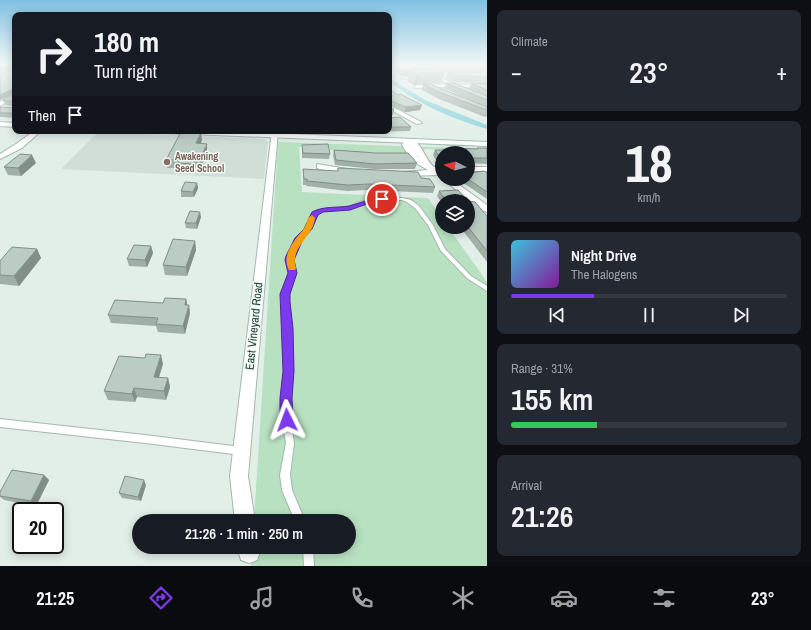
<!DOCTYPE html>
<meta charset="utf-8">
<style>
body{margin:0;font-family:"Archivo Narrow",sans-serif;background:#242831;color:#f1f3f6;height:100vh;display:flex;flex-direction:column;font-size:15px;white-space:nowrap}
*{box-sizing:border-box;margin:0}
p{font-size:13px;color:#9ea1a6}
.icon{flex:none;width:22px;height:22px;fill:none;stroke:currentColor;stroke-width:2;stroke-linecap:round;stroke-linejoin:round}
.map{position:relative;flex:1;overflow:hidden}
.drawer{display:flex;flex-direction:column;gap:10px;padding:10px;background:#0d0f14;width:324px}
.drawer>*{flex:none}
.banner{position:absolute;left:12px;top:12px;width:380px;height:122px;border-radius:8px;box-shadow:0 2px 10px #0003;background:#171b24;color:#f1f3f6;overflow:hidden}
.needle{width:26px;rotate:276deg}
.controls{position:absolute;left:435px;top:146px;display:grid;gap:8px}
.controls a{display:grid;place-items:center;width:40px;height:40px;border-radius:50%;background:#171b24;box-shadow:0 2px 10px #0003;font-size:20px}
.speed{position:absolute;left:12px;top:502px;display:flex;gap:8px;font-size:20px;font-weight:700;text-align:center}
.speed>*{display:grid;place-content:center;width:52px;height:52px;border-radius:50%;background:#171b24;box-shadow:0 2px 10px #0003;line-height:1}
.speed .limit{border:2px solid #111;border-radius:6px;background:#fff;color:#111}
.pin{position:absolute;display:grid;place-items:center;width:34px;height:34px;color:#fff;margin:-17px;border:2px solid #fff;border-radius:50%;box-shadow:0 1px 4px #0007}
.me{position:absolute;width:44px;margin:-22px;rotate:357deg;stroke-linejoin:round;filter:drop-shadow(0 0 3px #0008)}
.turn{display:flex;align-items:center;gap:14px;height:84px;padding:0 16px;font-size:18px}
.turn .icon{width:52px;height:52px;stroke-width:2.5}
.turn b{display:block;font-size:28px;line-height:34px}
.then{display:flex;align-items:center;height:38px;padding:0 16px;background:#0003;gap:8px;font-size:15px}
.big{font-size:30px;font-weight:600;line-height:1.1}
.drawer .card{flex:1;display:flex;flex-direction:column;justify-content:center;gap:6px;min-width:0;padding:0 14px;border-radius:8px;background:#242831}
.drawer .dial{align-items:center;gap:0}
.dial b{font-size:52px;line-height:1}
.song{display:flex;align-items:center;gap:12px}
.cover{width:48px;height:48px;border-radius:6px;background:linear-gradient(135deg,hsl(190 70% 55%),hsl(290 70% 35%))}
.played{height:4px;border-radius:2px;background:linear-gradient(90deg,#7c3aed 30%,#363941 30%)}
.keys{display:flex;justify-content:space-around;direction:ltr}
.heat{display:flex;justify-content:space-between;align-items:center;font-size:22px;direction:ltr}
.charge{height:6px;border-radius:3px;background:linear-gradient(90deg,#34c759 31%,#363941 0)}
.trip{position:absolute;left:132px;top:514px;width:224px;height:40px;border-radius:20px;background:#171b24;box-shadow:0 2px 10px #0003;font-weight:600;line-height:40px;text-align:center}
.tab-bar{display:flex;height:64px;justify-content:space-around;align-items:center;background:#090b0e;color:#9ea1a6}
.tab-bar .icon{width:28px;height:28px}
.tab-bar .on{color:#7c3aed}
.tab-bar b{font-size:18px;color:#f1f3f6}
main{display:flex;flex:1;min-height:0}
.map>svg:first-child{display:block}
</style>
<main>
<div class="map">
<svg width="487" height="566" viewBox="0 0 487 566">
<rect width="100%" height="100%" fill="#e2eee8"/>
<path fill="#d0ded7" d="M98,132L263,139L268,142L264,179L61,169Z"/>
<path fill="#b8e1c1" d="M278,142L487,149V151L427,149L399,154L343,152V151L330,150V148L299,147L302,192L428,198L442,218V227H448L487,282V566H251L252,547H349V521H254Z"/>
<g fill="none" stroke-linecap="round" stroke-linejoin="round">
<path fill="#84d1d9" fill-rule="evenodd" d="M389,78L425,100L487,125V129C453,119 417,104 389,81Z"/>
<defs>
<path id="lane" d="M382,198H402L411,200L419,206L433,225L445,249L471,276L487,286V291L467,278L441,251L428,225L415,208L407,202L402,200H382L366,203L350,209L322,211L317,214L313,218L311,229L301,238L298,250L293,256L296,273L288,294L293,371L289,412L294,443L290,475L292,490L305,521H295L282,490L280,475L286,443L281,412L285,371L282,294L290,273L287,256L292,250L296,238L306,229L309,218L313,212L321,209L349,207L363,201Z
M0,419L145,435L241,447L244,448L245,451L244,454L241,455L145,443L0,427Z
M303,547H313L314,566H304Z"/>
<path id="street" d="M422,65C434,65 442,81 455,84C465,85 477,84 487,84V88L461,87L487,98V102L452,87L415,88V86L417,85L447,84Z
M424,75L426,77L403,79L401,78Z
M15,93V97L0,106V102Z
M389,105L421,122L422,123L417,124L389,109Z
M34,131H41L22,148L0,159V154L16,144Z
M272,131H278L248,476L255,521H235L230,476Z
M406,139C425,137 424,170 442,169L441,175L400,176L399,174L400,172H403L428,170L412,161L402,145ZM410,145L419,158L418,157Z
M317,164L353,170L357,172C350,178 326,171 317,168Z
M468,167H487V171H468Z
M442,179H451L487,205V212L484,211Z
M237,547H259L260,552L257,560L249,563L241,560Z"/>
<path id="secondary" d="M0,122L15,123V127L0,126Z
M162,131H216L487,142V146L165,133Z"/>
</defs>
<use href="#lane" stroke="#a4b7af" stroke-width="2"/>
<use href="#street" stroke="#a4b7af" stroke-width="2"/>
<use href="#secondary" stroke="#9fbbaf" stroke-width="2"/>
<use href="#lane" fill="#fff" fill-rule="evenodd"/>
<use href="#street" fill="#fff" fill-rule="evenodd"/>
<use href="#secondary" fill="#fff" fill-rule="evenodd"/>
</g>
<path fill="#a0afa8" d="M15,65V118L0,117V107L14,108V106L5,105L3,100L14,94V93L0,100L14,69Z
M391,65H405L409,75L401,76Z
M408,65H427L431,69H434L429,65H487V83L454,82L446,78L448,72H461H445L441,83L417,84L414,85L407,81L410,70H413Z
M446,83L469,89L471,83L487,84V116L485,117L439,99L422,90L423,84L474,102L444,88Z
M389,89L398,95L422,105L420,110L405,112L389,105V106L394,109L392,116L389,117V118L411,127L410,131L366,132L365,133H356V131H389Z
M202,140L201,143L207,151L201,166H196L194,172L179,171V168H167L166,160Z
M302,145L330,154L329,159L302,158Z
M451,148L477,149V148H487V164L468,163V153H449Z
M334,150L417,163L415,169H374L335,165L333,155Z
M435,150L442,153V164H438L433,155Z
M36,163L21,176L8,175L4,167Z
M338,168L421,178L435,187L433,193L368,190L347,191L307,186L306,185H303V169L337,171Z
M487,173V199L459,180L468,179Z
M197,183L198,188L194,197H181V191Z
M439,191L468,201H442V203L437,196Z
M487,216V262L460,227H468Z
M201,217L197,229L186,228L185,223Z
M195,241L196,250L187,276L165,275L163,265Z
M151,246L153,253L147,267L129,266L127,259Z
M37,249L41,258L19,286L0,284V261Z
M186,299L187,305H189L190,313L185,334L158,332L156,326L111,323L108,315L163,303Z
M163,364L159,377L168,378L170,387L166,400L137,397L135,402L108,400L104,391Z
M44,475L49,480L36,506L4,500L0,497V492Z
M146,485L141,501L122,498L119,493Z"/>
<path fill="#828f88" d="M9,65H15V67L0,72V68Z
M419,69H431L430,72L420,73L417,84L414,85Z
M402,70H410L409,75L401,76Z
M15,88V93L0,100V95Z
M422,105L420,110L405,112L406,107Z
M391,109H394L392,116L389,117V113Z
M201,133L202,140L197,151L196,143Z
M207,144V151L201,166L200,159Z
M32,155L36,163L21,176L18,168Z
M195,158L196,166L194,172L193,164Z
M197,183L198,188L194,197L193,192Z
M200,212L201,217L197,229L196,223Z
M195,241L196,250L187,276L186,267Z
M151,246L153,253L147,267L145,260Z
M37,249L41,258L19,286L14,276Z
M186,299L188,307L185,305Z
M189,305L190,313L185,334L183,326Z
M161,355L163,364L156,386L154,377Z
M168,378L170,387L166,400L164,391Z
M134,388L137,397L135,402L132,394Z
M44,475L49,480L36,506L31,501Z
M144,480L146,485L141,501L138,497Z"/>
<path fill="#baccc3" stroke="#828f88" d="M0,65H9L0,68Z
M14,65H15V113H0V107L14,108V102L3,100L14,94L15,88L0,95V74L14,69Z
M397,65H405L410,70H402Z
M415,65H427L431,69H419Z
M437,65H487V68L438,66Z
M439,69L445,72L420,73L417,74L410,70Z
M448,72H487V77L456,76Z
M446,83H454L487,96V100Z
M471,83L487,84V90Z
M423,84H430L487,107V110L441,93Z
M389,89L398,95L400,94L422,105L406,107L389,100Z
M389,101V106L394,109H391L394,111L389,112V118L400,117L411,127H389Z
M181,132L201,133L196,143L207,144L200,159L195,158L193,164L178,163L180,160H166Z
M328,144L330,154L303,153L302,145Z
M451,148L478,149L477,148H487V158H468V153H455Z
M334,150L376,153H408L417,163L375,164L336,160Z
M435,150H446L448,153H442V158H440Z
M20,154L32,155L18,168L4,167Z
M338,168L418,172L421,178L430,179L435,187L369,184L348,185L307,181V179H304L303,169L338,171Z
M484,171L487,173V192L468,179V173Z
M185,182L197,183L193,192L181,191Z
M458,190L468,201H447L439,191Z
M468,201L475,202L487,216V251L468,227Z
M190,211L200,212L196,223H185Z
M173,239L195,241L186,267L163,265Z
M134,245L151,246L145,260L127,259Z
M12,247L37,249L14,276L0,275V261Z
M165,298L186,299L185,305H189L183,326L156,324L158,318L108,315L115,300L163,303Z
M146,354L161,355L154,377L168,378L164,391L134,388L132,394L104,391L119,356L145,358Z
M12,470L44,475L31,501L0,496V492Z
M125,476L144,480L138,497L119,493Z"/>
<linearGradient id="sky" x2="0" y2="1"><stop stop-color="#80c0e2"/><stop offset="0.45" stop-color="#f2f7f5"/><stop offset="1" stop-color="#f2f7f5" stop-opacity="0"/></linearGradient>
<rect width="487" height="144" fill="url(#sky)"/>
<path fill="#7c3aed" stroke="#51269a" d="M382,197L385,198V200L367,204L350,210L323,212L318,215L312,229L303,239L294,260L297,273L290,294V302L293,328L294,371L292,398L293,420L291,425L287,427L282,425L280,420V398L283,371L280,294L288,273L285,260L286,256L295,238L304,229L312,212C324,206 336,208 349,206C360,203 370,199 382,197Z"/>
<path fill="#f59e0b" d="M312,215L315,218C314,222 313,227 311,230C303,243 291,252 296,268L295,270H289C281,255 294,241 303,230C306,226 307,221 308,218Z"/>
<circle fill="#8d6e63" stroke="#f3faf6" stroke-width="1.5" cx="167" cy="162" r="4"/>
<g text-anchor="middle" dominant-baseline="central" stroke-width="3" stroke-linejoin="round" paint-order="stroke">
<g font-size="10" font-weight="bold" fill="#785e54" stroke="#f3faf6" text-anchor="start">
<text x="175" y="156">Awakening<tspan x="175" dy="12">Seed School</tspan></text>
</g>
<g font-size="12" fill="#204136" stroke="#f3faf6">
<text transform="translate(254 326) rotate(-84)">East Vineyard Road</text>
</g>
</g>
</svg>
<div class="controls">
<a><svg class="needle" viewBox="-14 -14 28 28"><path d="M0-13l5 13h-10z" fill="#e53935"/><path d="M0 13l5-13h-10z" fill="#9ea1a6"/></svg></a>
<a><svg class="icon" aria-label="layers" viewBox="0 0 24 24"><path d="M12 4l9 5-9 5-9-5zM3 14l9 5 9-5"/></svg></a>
</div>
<div class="speed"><div class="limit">20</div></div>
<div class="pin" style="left:382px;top:199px;background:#d93025"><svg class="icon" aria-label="arrive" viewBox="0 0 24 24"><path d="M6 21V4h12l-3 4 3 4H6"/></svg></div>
<svg class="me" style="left:287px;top:420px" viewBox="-20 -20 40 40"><path d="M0-17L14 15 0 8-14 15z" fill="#7c3aed" stroke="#fff" stroke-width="4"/></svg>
<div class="trip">21:26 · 1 min · 250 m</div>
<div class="banner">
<div class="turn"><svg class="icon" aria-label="right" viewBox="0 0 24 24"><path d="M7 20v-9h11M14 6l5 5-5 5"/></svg><div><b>180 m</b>Turn right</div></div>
<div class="then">Then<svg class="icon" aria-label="arrive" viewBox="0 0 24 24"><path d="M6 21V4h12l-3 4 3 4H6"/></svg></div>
</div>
</div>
<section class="drawer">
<div class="card"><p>Climate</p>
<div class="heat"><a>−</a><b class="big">23°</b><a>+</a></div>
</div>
<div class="card dial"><b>18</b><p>km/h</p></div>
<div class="card">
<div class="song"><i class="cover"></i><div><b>Night Drive</b><p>The Halogens</p></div></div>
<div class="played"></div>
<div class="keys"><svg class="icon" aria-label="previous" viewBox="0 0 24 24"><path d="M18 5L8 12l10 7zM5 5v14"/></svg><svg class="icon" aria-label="pause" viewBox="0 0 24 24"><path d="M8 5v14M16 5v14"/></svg><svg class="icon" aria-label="next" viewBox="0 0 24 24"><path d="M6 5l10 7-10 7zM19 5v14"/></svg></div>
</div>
<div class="card"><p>Range · 31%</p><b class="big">155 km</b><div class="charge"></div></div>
<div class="card"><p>Arrival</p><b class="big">21:26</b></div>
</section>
</main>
<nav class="tab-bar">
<b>21:25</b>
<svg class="icon on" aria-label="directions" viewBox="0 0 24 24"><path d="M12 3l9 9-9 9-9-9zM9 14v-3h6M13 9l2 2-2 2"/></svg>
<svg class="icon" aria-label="music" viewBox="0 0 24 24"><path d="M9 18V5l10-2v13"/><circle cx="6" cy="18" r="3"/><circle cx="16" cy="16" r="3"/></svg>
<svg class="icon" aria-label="phone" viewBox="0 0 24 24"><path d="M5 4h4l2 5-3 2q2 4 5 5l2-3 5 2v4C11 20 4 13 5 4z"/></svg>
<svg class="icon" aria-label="climate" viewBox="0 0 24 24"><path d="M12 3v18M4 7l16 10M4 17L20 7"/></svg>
<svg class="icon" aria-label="car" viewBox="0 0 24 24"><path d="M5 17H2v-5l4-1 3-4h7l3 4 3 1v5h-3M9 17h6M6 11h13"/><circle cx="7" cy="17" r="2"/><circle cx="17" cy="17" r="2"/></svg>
<svg class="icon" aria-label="filters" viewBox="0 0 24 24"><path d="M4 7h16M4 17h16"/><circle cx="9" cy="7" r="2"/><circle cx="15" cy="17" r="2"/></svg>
<b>23°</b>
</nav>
